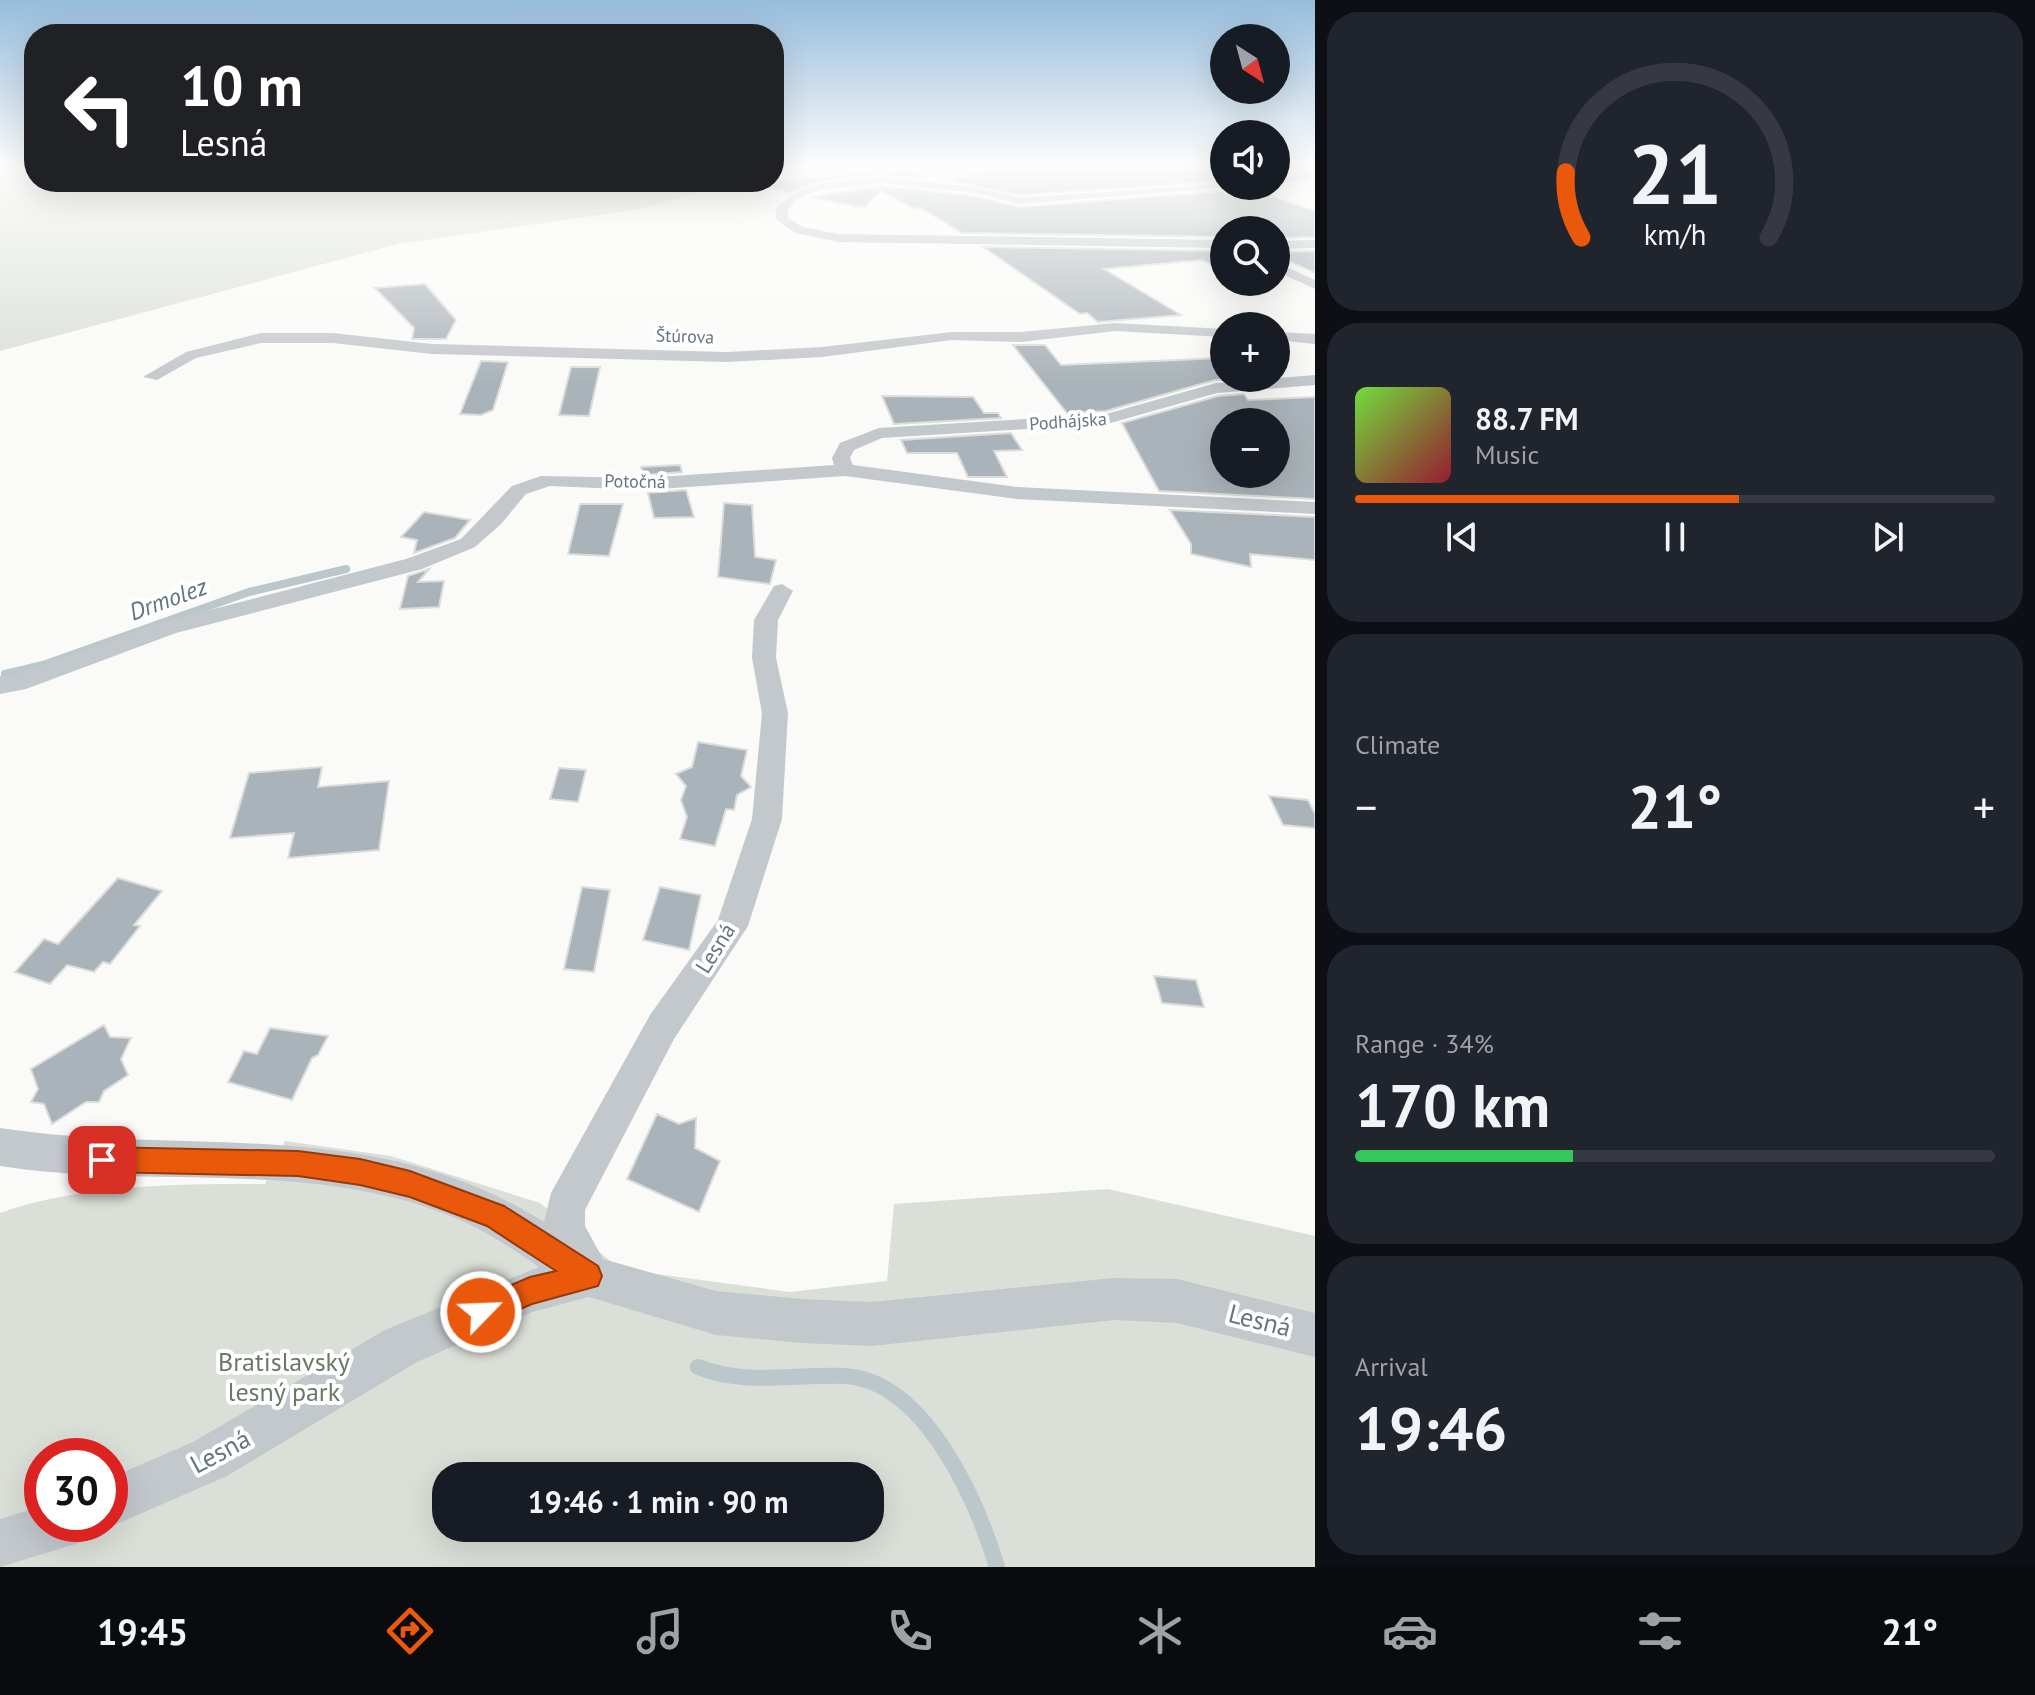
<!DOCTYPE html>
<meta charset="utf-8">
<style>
body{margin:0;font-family:"PT Sans",sans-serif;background:#20242c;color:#f1f3f6;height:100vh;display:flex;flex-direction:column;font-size:30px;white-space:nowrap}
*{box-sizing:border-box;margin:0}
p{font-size:26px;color:#9ea1a6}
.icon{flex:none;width:44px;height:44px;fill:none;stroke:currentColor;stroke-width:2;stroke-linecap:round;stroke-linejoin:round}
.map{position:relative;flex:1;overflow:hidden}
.side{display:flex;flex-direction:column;gap:12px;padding:12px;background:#0d0f14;width:720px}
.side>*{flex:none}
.top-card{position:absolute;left:24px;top:24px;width:760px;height:168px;border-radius:32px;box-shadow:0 8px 32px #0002;background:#202124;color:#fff;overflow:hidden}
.needle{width:52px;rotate:144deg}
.fabs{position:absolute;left:1210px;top:24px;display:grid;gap:16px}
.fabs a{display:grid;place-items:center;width:80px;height:80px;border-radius:50%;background:#171b24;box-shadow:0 8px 32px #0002;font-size:40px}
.speed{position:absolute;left:24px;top:1438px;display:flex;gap:16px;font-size:40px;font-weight:700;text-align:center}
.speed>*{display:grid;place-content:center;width:104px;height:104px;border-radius:50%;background:#171b24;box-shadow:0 8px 32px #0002;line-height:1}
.speed .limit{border:12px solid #d22;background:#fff;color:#111}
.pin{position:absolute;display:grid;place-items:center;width:68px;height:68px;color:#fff;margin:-34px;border-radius:16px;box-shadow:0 4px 12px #0006}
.me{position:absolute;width:88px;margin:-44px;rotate:66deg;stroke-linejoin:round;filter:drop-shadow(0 0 6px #0008)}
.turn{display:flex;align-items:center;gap:28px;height:168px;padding:0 24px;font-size:36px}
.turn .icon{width:104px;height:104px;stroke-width:2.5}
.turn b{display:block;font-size:56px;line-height:68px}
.big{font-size:60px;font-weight:600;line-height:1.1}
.side .tile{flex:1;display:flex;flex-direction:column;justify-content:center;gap:12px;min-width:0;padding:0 28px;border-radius:32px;background:#20242c}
.side .dial{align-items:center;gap:0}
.dial svg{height:208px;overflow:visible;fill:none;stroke:#363941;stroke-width:7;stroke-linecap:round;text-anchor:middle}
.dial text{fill:#f1f3f6;stroke:none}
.song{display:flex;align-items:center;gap:24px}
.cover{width:96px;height:96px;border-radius:12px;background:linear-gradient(135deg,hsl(100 70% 55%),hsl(350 70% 35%))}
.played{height:8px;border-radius:4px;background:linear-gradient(90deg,#ea580c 60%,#363941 60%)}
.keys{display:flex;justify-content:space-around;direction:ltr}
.heat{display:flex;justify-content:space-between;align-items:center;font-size:44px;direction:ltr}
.charge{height:12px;border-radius:6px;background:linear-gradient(90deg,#34c759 34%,#363941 0)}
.trip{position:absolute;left:432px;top:1462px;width:452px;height:80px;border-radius:32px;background:#171b24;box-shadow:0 8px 32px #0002;font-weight:600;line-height:80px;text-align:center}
.dock{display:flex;height:128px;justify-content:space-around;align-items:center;background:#090b0e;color:#9ea1a6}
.dock .icon{width:56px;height:56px}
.dock .selected{color:#ea580c}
.dock b{font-size:36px;color:#f1f3f6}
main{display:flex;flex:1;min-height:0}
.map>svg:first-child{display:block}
</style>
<main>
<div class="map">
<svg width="1315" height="1567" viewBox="0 0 1315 1567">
<rect width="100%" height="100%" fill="#fafaf8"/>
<path fill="#dadfd7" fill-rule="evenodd" d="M0,165H34V182H732L640,209L398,244L0,351Z
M285,1141L391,1156L540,1203L620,1269L789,1292L887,1281L894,1204L1108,1189L1315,1236V1567H0V1213C81,1184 180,1184 265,1184ZM42,1456H110V1524H42ZM446,1476H870V1528H446Z"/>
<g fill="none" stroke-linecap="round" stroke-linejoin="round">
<path stroke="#bbc7cb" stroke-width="8" d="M5,674L43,665L249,592L346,569"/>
<path stroke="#bbc7cb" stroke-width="16" d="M698,1367C747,1386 793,1374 844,1376C925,1380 977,1501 997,1567"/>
</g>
<path fill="#aab3b9" stroke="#dcdcda" stroke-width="2" fill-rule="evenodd" d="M1001,165H1205L1224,171V181L1019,195L949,181Z
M908,169L926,179L881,174L824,180L791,193L764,187V182Z
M881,186L975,196L1019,207L1224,191V195L1257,191L1315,211V237L1276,238V230H1224V237L962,233L921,208L914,209L881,191L866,206L858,207L811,197Z
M983,247L1224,251V271L1202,260L1104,269L1181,315L1098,322L1087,313L1080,314Z
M1315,251V273L1276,255V252Z
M425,284L456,320L446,339H412L414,328L375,288Z
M1013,345H1045L1061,365L1222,358L1224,378L1234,379L1215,380L1106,411L1067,413Z
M481,361L508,362L493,410L481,415L460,414Z
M571,367H600L589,416L559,415Z
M1244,394L1248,400L1315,397V499L1159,491L1122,423L1218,396ZM1224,422H1276V474H1224Z
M882,396L973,397L984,413H998L1001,418L894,424Z
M1011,433L1022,450L994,451L1007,477H968L957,453H907L901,440Z
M680,465L682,472L644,475L641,467Z
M686,490L694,517L654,518L648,493Z
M724,503L752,505L755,557L776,560L770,584L718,577Z
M580,504H623L609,556L568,554Z
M1170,510L1315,517V560L1250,554L1251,567L1191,554V544Z
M424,512L470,520L455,538L414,553L417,540L401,537Z
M429,569L418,582L444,581L439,607L400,609L408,576Z
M698,742L747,750L741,776L751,787L737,795L734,810L726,809L715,846L680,839L687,817L681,800L686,786L676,774L692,767Z
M322,767L318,787L389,781L379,850L288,858L294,833L230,838L249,773Z
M559,768L586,770L578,802L550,799Z
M1269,796L1308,800L1315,814V828L1283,825Z
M118,878L162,891L134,925L140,926L110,964L103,962L94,972L67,965L50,984L15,972L44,939L58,944Z
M582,887L610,890L594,972L564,969Z
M660,887L701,895L689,950L643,940Z
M1154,976L1196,980L1204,1007L1162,1003Z
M104,1025L110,1037L131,1038L121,1059L128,1075L104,1091L99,1102H86L52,1124L44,1104L31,1102L38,1089L31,1069Z
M270,1028L328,1036L318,1055L312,1058L292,1100L228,1082L244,1051L257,1054Z
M657,1114L679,1124L696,1118L695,1148L720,1161L699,1212L627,1179Z"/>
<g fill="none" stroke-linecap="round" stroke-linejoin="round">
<path fill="#c3c8cc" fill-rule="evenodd" d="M1315,172V178L1276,184V178Z
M881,177L976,187L1019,198L1224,184L1243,186L1019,204L976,193L881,183L820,190L796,200L788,210V218L803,227L838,234L1224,240V248L838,242L795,233L776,219V209C801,179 845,181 881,177Z
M1315,240V248L1276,249V241Z
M1276,262L1315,280V289L1276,271Z
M1115,323L1224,329V337L1115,331L1021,342L952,340L822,357L727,362L432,354L333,343H261L196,358L157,380L143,377L186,352L261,333H333L432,344L727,352L822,347L952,332H1021Z
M1276,332L1315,334V344L1276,340Z
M1315,375V385L1217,393L1107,424L882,438L854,450L850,458L853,465L1017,487L1315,502V514L1017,499L845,476L644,490L550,486L526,494L501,524L475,547L422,569L176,633L26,689L0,694V676L14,675L160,623L406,559L461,539L512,486L541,476L644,478L834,465L832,458L840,443L879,428L1106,414L1216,383Z
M782,584L793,591L778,620L776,658L788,713L782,819L748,926L674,1039L585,1210V1226L603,1259L716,1291L802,1299L871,1302L1114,1278L1177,1279L1315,1313V1357L1177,1323L1114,1320L871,1346L802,1343L716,1335L589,1297L532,1312L417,1362L227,1476L110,1527L102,1524H110V1478L193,1442L385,1330L539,1267C514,1250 488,1232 460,1220C316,1157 151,1190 0,1166V1128C190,1157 370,1113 544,1222L551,1193L650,1015L718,920L752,819L762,713L752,658L754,620L774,586Z
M42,1506V1524H89L82,1542L0,1567V1519Z"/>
</g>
<linearGradient id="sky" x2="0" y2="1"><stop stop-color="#96bcdc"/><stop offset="0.43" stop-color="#fdfdfc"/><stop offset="1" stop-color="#fdfdfc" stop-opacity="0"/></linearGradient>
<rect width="1315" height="384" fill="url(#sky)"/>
<path fill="#ea580c" stroke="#983908" stroke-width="2" d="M102,1147L298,1151L360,1159L410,1171L504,1206L598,1266L602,1276L598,1286L532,1304L481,1326L471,1322L467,1312L471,1302L530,1277L556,1271L487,1226L410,1197L360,1185L298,1176L102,1172L93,1169L90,1160L93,1151Z"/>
<g text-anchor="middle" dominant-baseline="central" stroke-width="8" stroke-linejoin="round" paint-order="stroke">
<g font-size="18" fill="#657683" stroke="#fff">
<text transform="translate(685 336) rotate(2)">Štúrova</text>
<text transform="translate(1068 421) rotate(-4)">Podhájska</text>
<text transform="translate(635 481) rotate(1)">Potočná</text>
</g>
<g font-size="22" fill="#657683" stroke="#fff">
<text transform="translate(715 948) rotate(-58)">Lesná</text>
</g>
<g font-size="24" font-style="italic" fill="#60757c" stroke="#fff">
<text transform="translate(168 599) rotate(-20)">Drmolez</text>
</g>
<g font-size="26" fill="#657683" stroke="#fff">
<text transform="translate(1260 1320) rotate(14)">Lesná</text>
<text transform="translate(220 1451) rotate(-28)">Lesná</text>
</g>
<g font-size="26" fill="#687a64" stroke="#fff">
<text x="284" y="1361">Bratislavský<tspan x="284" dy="30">lesný park</tspan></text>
</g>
</g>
</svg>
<div class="fabs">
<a><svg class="needle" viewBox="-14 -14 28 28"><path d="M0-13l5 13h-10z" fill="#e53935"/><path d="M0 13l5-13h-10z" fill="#9ea1a6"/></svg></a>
<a><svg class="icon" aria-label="sound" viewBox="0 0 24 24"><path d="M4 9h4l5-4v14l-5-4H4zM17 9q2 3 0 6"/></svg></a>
<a><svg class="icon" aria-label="search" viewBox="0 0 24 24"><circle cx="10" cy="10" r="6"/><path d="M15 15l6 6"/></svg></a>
<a>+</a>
<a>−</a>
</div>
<div class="speed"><div class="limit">30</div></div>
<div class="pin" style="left:102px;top:1160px;background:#d93025"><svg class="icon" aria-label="arrive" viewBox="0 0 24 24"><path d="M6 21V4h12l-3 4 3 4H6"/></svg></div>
<svg class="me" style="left:481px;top:1312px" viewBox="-20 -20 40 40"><circle r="17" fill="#ea580c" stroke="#fff" stroke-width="3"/><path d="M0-11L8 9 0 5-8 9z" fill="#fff"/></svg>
<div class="trip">19:46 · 1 min · 90 m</div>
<div class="top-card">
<div class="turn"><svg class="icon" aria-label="left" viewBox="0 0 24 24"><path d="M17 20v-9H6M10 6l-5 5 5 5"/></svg><div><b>10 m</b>Lesná</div></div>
</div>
</div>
<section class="side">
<div class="tile dial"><svg viewBox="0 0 100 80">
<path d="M14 69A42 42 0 1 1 86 69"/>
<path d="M14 69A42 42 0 0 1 8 44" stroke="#ea580c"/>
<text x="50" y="56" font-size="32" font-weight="700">21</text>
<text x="50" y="72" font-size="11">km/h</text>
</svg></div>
<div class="tile">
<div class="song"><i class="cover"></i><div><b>88.7 FM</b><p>Music</p></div></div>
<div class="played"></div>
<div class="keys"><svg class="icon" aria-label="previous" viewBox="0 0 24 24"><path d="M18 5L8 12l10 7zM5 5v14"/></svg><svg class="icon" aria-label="pause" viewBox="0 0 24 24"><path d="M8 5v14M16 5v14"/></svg><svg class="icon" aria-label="next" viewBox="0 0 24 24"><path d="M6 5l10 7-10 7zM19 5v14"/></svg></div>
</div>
<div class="tile"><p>Climate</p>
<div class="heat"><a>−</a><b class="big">21°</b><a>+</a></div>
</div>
<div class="tile"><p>Range · 34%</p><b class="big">170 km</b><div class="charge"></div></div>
<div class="tile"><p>Arrival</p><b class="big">19:46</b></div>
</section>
</main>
<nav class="dock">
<b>19:45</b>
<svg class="icon selected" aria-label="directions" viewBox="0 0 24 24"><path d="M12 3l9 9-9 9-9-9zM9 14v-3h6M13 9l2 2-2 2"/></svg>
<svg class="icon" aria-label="music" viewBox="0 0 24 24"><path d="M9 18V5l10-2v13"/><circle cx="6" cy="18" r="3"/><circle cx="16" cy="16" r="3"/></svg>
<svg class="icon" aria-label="phone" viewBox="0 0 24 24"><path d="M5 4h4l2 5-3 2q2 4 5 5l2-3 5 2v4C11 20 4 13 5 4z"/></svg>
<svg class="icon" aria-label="climate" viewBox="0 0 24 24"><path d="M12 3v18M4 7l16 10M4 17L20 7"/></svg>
<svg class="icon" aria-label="car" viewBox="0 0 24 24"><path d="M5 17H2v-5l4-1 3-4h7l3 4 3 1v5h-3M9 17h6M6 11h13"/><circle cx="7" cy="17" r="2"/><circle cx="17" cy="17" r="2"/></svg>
<svg class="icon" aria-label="filters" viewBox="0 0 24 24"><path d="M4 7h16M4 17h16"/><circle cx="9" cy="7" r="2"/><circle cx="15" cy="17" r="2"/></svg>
<b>21°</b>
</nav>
